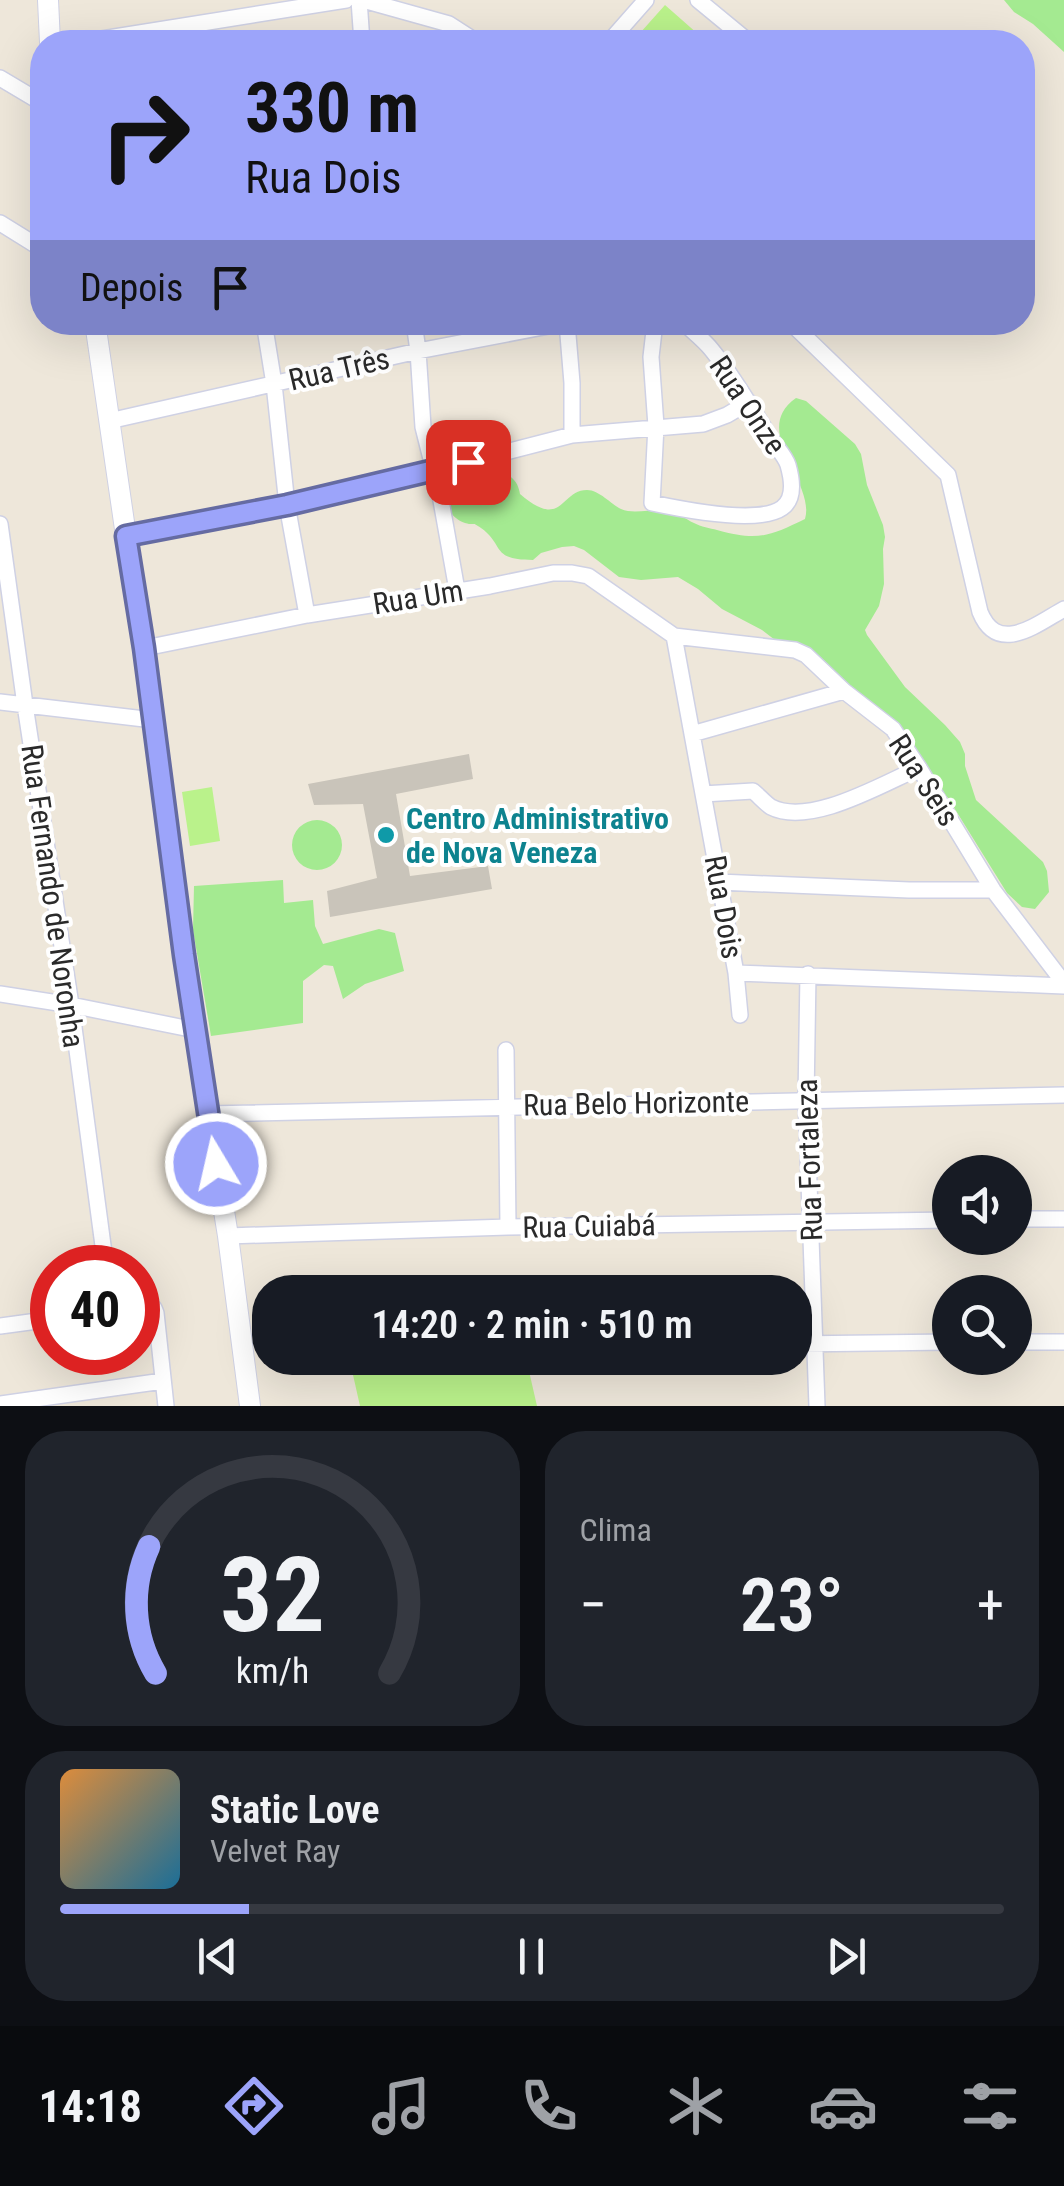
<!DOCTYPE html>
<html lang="pt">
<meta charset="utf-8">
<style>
body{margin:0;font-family:"Roboto Condensed",sans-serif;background:#20242c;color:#f1f3f6;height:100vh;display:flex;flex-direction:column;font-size:38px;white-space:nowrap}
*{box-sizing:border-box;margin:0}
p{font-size:32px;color:#9ea1a6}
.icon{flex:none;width:55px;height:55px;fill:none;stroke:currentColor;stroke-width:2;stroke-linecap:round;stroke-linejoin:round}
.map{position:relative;height:1406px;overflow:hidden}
.panel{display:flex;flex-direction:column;gap:25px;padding:25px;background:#0d0f14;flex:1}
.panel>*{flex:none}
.guide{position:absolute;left:30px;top:30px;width:1005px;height:305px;border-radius:40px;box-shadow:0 10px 40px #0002;background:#9ca4fa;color:#111;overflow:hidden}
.fabs{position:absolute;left:932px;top:1155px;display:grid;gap:20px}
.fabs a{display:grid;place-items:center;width:100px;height:100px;border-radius:50%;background:#171b24;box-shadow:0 10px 40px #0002;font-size:50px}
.speed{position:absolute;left:30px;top:1245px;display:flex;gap:20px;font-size:50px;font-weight:700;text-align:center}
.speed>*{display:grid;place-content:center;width:130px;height:130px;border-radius:50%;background:#171b24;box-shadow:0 10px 40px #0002;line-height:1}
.speed .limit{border:15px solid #d22;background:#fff;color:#111}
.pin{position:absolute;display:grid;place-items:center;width:85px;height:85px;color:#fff;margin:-42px;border-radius:20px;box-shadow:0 5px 15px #0006}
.me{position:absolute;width:110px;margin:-55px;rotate:351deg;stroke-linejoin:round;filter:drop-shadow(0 0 8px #0008)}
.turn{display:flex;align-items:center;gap:35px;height:210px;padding:0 50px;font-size:45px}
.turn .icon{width:130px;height:130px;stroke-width:2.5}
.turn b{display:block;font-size:70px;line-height:85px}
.then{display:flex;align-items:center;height:95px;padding:0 50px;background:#0003;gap:20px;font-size:38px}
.big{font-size:75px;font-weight:600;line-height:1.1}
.panel .card{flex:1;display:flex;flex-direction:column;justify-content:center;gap:15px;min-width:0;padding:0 35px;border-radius:40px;background:#20242c}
.panel .dial{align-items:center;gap:0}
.dial svg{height:260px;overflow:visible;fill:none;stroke:#363941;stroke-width:7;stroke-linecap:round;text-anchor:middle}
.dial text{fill:#f1f3f6;stroke:none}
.song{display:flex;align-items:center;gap:30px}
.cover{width:120px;height:120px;border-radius:15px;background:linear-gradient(135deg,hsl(30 70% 55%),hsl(200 70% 35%))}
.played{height:10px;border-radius:5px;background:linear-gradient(90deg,#9ca4fa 20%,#363941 20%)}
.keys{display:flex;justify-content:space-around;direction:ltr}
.heat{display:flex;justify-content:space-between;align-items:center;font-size:55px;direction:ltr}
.panel .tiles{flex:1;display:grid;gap:25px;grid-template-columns:1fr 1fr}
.card:last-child{grid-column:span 2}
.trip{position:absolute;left:252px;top:1275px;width:560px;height:100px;border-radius:40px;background:#171b24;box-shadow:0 10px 40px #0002;font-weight:600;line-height:100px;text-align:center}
.dock{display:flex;height:160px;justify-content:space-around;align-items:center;background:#090b0e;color:#9ea1a6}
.dock .icon{width:70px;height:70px}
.dock .current{color:#9ca4fa}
.dock b{font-size:45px;color:#f1f3f6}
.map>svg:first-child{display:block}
</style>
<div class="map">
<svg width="1064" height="1406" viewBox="0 0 1064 1406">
<rect width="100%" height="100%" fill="#eee7da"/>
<path fill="#a4ea91" d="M1004,0H1064V52L1033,24L1014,12Z
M796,398L806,401L855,444L861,454L867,485L883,525L885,537L883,549L884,584L879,606L865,630L867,635L905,687L945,725L960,742L965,754V766L976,800L1043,862L1047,871L1049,892L1035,909L1022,907L1007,893L948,798L860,694L835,674L775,640L762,630L722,609L698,589L678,577L641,580L619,577L584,550L574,546L562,547L541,553L533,560C490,560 505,545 481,528C471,521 476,526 465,523C458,521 451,514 446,508L444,498C449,492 455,484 461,480C481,467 516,465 520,494C563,531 560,490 587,490C599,490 611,504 621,509C635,515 652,508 667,510C678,512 685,519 694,523C701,527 710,528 717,530C757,541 768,537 805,519C816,482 749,431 796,398Z
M292 845a25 25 0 1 1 50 0a25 25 0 1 1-50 0Z
M283,880L284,903L313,900L315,926L323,944L379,929L395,933L404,971L365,984L343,999L333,966L324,965L303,981V1023L211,1036L193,930L194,886Z"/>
<path fill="#baf28b" d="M665,5L707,42H632Z
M212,787L220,841L190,846L182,792Z
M387,1358H526L537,1406H360L351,1366Z"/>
<path fill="#c9c4ba" d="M469,754L473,779L396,794L410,876L488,866L492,889L330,917L327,891L377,878L363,804L314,805L308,784Z"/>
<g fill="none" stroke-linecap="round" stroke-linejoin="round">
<defs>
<path id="minor" d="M359,0L362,42
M363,0L449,24L477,42
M698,0L749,42
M83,42L346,0
M609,42L646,0
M0,78L42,103
M0,223L42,249
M264,322L274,384L287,505L307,615
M414,322L418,351L423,427L440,495L457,590
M655,322L651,357L656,426L652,503C680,509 758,525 782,508C795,499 792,479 788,465C785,456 777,448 771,439C752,409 734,377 711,349C703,339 692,331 683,322
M790,322L948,475L980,612C998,656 1037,624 1064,609
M567,323L572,383V435
M109,421L418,351L569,322
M0,524L25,705L71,1005L106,1268
M126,536L287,505L433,471L572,435L703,424L727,415L749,402
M674,636L736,973L740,1015
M145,648L307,615L490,586L553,573H572L588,576L674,636L795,650L806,655L844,691L893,729L919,768L993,890L1064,983
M0,702L153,720
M692,734L844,691
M703,794L753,791C758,795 765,803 771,807C810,827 882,784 919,768
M719,882L909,890H993
M736,973L1064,986
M808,974L806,1099L817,1406
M0,994L71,1005L195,1030
M506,1050L508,1227
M208,1114L1064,1095
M1015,1219H1064
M228,1236L508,1227L950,1220
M138,1307L148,1305L154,1308L156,1313L166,1406
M0,1326L52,1319
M1015,1342H1064
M795,1344L950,1342
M0,1404L163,1381"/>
<path id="tertiary" d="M48,0L50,42
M95,322L126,536L145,648L174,879L195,1030L228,1236L250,1406"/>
</defs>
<use href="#minor" stroke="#cfd1e4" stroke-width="18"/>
<use href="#tertiary" stroke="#cfd1e4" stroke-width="22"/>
<use href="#minor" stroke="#fff" stroke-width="15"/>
<use href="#tertiary" stroke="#fff" stroke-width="20"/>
</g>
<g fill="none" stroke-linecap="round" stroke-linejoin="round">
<defs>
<path id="route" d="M216,1164L184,955L144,648L126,536L287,505L468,462"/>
</defs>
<use href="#route" stroke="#656ba2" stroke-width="25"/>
<use href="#route" stroke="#9ca4fa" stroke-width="18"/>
</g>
<circle fill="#0f9aa8" stroke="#fff" stroke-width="4" cx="386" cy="835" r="10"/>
<g text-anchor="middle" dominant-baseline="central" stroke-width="8" stroke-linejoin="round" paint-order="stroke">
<g font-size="30" fill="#2a2a2a" stroke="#fff">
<text transform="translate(339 369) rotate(-13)">Rua Três</text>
<text transform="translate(748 405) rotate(56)">Rua Onze</text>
<text transform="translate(418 597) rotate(-9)">Rua Um</text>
<text transform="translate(924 780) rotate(57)">Rua Seis</text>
<text transform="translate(53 896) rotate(82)">Rua Fernando de Noronha</text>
<text transform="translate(724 907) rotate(80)">Rua Dois</text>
<text transform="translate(636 1103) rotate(-1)">Rua Belo Horizonte</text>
<text transform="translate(809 1160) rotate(-92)">Rua Fortaleza</text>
<text transform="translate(589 1226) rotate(-1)">Rua Cuiabá</text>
</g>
<g font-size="30" font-weight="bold" fill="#0d838f" stroke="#fff" text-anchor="start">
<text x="406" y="818">Centro Administrativo<tspan x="406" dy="34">de Nova Veneza</tspan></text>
</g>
</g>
</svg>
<div class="fabs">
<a><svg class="icon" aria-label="sound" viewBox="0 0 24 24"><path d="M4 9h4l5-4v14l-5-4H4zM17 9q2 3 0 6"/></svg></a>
<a><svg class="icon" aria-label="search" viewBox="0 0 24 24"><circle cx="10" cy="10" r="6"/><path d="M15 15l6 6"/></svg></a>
</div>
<div class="speed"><div class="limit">40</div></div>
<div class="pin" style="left:468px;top:462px;background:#d93025"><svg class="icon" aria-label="arrive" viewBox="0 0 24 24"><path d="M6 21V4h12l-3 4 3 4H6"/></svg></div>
<svg class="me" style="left:216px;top:1164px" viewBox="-20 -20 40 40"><circle r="17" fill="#9ca4fa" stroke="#fff" stroke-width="3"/><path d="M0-11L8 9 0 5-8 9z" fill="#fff"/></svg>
<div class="trip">14:20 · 2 min · 510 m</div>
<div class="guide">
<div class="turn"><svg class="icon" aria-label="right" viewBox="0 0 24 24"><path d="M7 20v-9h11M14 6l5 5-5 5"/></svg><div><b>330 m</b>Rua Dois</div></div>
<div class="then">Depois<svg class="icon" aria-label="arrive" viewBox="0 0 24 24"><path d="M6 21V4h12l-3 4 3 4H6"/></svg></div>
</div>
</div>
<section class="panel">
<div class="tiles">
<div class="card dial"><svg viewBox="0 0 100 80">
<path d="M14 69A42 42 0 1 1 86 69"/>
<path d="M14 69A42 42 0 0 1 12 30" stroke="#9ca4fa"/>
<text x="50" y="56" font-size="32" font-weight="700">32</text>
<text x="50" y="72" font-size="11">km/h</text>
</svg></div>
<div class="card"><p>Clima</p>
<div class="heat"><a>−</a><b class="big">23°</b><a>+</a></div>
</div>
<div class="card">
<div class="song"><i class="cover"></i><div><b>Static Love</b><p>Velvet Ray</p></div></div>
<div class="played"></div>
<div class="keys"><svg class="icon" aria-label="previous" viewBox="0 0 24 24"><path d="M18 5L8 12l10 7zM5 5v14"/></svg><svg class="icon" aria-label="pause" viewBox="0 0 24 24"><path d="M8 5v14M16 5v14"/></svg><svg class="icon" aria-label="next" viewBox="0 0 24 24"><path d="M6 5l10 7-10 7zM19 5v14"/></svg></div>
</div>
</div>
</section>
<nav class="dock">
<b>14:18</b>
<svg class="icon current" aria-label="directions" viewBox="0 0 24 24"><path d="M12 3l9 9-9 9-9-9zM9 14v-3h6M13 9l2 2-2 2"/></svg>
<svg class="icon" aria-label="music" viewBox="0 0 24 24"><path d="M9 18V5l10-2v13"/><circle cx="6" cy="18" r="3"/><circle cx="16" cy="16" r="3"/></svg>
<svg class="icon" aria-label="phone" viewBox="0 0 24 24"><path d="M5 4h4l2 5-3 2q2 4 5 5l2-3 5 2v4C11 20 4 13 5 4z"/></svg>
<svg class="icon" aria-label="climate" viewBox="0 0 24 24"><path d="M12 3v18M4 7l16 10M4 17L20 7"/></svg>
<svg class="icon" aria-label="car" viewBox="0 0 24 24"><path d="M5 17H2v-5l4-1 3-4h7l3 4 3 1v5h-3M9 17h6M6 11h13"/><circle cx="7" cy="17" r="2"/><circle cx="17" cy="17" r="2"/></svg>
<svg class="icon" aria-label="filters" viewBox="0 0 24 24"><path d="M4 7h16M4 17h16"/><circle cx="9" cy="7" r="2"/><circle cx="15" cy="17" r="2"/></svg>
</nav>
